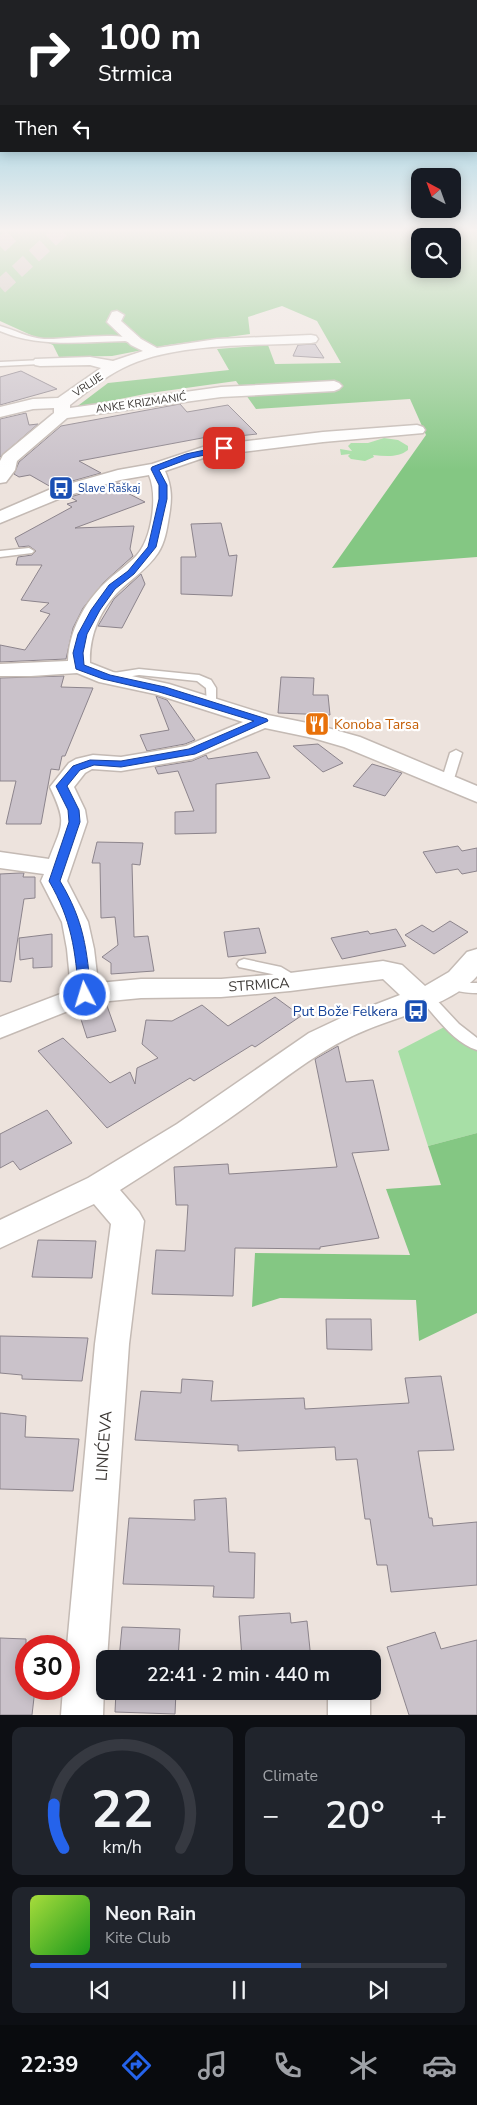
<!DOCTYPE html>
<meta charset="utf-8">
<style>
body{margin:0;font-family:"Nunito Sans",sans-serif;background:#20242c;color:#f1f3f6;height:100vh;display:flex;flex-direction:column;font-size:19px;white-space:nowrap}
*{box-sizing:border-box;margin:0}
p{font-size:16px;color:#9ea1a6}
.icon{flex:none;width:28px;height:28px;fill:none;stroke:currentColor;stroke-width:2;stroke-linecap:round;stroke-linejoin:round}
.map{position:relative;height:1715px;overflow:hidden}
.panel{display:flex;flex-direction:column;gap:12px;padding:12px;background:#0d0f14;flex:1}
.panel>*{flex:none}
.guide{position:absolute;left:0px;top:0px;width:478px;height:152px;box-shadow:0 2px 12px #0003;background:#202124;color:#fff;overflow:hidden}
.needle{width:32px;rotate:319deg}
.controls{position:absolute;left:411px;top:168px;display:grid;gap:10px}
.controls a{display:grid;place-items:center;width:50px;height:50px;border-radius:10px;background:#171b24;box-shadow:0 2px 12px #0003;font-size:25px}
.speed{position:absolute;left:15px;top:1635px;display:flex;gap:10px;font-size:25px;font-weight:700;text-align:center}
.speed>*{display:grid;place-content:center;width:65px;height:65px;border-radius:50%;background:#171b24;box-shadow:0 2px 12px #0003;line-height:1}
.speed .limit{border:8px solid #d22;background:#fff;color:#111}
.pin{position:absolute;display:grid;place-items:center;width:42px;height:42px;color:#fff;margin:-21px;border-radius:10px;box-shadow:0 2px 8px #0006}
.me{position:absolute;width:55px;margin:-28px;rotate:355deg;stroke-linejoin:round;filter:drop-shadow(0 0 4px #0008)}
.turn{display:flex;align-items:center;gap:18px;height:105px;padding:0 15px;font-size:22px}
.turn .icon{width:65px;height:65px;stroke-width:2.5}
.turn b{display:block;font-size:35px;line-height:42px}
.then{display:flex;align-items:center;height:48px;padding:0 15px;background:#0003;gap:10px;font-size:19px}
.big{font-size:38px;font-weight:600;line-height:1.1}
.panel .tile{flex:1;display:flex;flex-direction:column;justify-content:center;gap:8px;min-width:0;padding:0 18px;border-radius:10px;background:#20242c}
.panel .dial{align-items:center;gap:0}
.dial svg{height:130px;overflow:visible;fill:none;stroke:#363941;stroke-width:7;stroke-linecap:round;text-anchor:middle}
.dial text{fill:#f1f3f6;stroke:none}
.song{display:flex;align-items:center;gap:15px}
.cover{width:60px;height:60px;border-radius:8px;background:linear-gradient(135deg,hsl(80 70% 55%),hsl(120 70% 35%))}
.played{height:5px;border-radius:2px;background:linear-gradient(90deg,#2563eb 65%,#363941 65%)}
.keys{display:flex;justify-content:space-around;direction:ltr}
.heat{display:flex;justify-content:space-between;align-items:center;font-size:28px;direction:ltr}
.panel .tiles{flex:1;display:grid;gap:12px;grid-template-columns:1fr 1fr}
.tile:last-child{grid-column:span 2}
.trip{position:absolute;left:96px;top:1650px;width:285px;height:50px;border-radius:10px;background:#171b24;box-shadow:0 2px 12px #0003;font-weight:600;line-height:50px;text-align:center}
.dock{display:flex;height:80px;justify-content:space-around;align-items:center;background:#090b0e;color:#9ea1a6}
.dock .icon{width:35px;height:35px}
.dock .on{color:#2563eb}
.dock b{font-size:22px;color:#f1f3f6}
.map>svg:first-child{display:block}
</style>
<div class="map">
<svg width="477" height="1715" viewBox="0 0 477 1715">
<rect width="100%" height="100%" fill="#ede3dd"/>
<path fill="#a7dfa6" d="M384,438L398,440L408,446V450C398,458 385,456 373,455L374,457L365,461L351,459L348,456L350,454L341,455L340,449L352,451L348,446L351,443H368Z
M452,1023L477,1044V1133L428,1146L398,1051Z"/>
<path fill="#84c783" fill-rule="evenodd" d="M0,230H477V557L332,568L426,435L410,399L256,409L236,381L150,393L75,408L108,383L229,370L217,349L268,345L275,364L341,363L317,321L282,306L248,317L250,334L168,345L112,356L59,357L53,345L0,321ZM420,236H452V269H420Z
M477,1133V1313L419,1341L416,1300L280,1298L252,1307L255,1253L410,1255L386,1189L441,1185L428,1146Z"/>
<path fill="#cac2ca" stroke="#8c848c" d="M315,344L324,358L293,356L298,345Z
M21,371L57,389L0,405V377Z
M180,404L187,412L228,405L257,434L220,438L218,435L79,461L101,473L51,487L30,475L19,477L14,474L19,462L61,426Z
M26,413L29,425L38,424L0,457V419Z
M118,483L122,485L116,487L145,502L75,528L134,526L130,549L133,556L104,582L83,608L73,628L66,659L0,662V645L25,650L50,614L40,611L49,603L21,600L42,565H16L18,557L32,555L36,551L29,546L19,547L15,538L72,507L67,504L77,501L70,497Z
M221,523L229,556L237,555L232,596L181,594V557H196L191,524Z
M141,574L145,584L122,628L98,626L114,599Z
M64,676L61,687L93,688L65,756H62L59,770L51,769L41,824H6L16,781H0V678Z
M281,677L314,678L313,695H328L330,715L278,713Z
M156,696L167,700L195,740L185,744L147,751L140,735L169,730Z
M318,744L343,763L323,772L293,746Z
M257,752L270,778L216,784V833L175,834V812L194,811L178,771L158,774L155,767L192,761L206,755L208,759Z
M372,764L402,773L385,796L353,786Z
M97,842L143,843L140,865L132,864L134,937L148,936L154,971L111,974V963L102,957L118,945L115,917L101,918L100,863H92Z
M458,846L462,851L477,848V871L462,874L458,869L436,873L423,852Z
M20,873H24L23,877H35V898L24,899L11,982L0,981V874Z
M450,921L468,932L434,954L405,935L422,925L433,932Z
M259,928L266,953L228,957L224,932Z
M396,929L406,946L342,959L331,938L368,931L370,934Z
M52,934V967L33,968V958L20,960L19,938Z
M275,997L301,1016L255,1047L252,1045L194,1081L190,1078L107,1128L38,1051L63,1038L110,1083L130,1072L135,1084L137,1068L158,1058L142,1044L146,1020L172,1021L202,1005L228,1026Z
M106,1003L116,1031L87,1038L78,1010Z
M338,1046L346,1082L373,1080L389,1150L352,1153L379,1238L320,1247V1249L235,1248L233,1296L152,1294L156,1250L185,1251L188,1205H176L174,1167L228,1164L229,1174L337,1167L315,1059Z
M47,1110L72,1143L20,1170L13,1161L0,1168V1134Z
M38,1240L96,1241L92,1278L32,1277Z
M326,1319H371L372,1350L327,1349Z
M0,1336L88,1338L82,1381L22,1379V1375L0,1373Z
M441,1376L454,1450L418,1451L429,1518H432L433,1526L477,1522V1585L391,1592L387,1565H377L370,1519H365L357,1459L336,1460L335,1447L238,1451V1445L135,1440L141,1391L181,1393L182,1379L213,1381L211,1401L304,1398L305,1409L409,1403L405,1378Z
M0,1413L26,1416L25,1437L79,1439L73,1491L0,1489Z
M226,1498L229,1552L255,1553L254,1598L213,1597L214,1586L123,1584L129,1518L195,1520L194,1500Z
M290,1613L291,1623L307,1621L311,1659H242L239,1616Z
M122,1627L180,1629L178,1659H119Z
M435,1632L441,1649L477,1640V1715H409L387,1647Z
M0,1638L26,1639V1689H35L32,1715H0Z
M116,1691H176L175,1714L115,1712Z"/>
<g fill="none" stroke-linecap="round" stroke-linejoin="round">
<path stroke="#cac1bb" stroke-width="15" stroke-dasharray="15 8" stroke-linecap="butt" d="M0,246L17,230
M0,287L62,230"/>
<defs>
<path id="lane" d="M0,326C15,330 28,338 44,339C67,340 123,330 140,342L136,344L125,341C82,342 40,348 0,331Z
M43,360L44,362L40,364L0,366V362Z
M29,548L34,551L32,553L0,557V551Z
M139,669L199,675L211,680L216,688V704L211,707L207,706L206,688L197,681L139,675L107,680L102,677L107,674Z
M456,750L462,753L453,782L451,784H443L441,782L450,753Z
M244,959L281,967L301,979L303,982L301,985L296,987L272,974L239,967L237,964L239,961Z
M453,978L467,983H477V993C467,993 452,992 446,983L448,980Z
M426,992L431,994L459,1024L477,1038V1050C454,1043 436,1017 421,1000L419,997L421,994Z"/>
<path id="street" d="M117,311L124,315L121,321L141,339L157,348L217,339L311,335L316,336L318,339L316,342L311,343C254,346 174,342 123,368C104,377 87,392 70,405V408L221,387L334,381L339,383L342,386L339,389L334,391L221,397L67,418L17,461L15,470L6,482L0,483V461L3,455L54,413V408L33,409L0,417V407L33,399L58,398L101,368L90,365L40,366L35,365L33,362L35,359L90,357L113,361L143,351L131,345L107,322L112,312Z
M417,425L423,427L425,430L423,433L323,442L209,456L165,471C172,487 172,499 169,516C167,529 165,542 158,553C148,568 133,578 120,590C100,609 89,636 90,663L113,672L169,684L268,715L317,725L360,737L477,786V802L344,747L313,738L265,728L192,759L121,771L92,769L85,773L74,787L85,810L87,822L67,881L88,922L94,949L98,983L141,979H221L290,973L383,961L402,965L425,986L449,972L467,952L477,949V976C453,1004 400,1016 366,1030C321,1048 283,1080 244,1108C204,1137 162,1163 120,1190L139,1212L144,1221L129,1344L107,1659H105L103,1715H61L63,1689H69V1646H67L95,1344L111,1224L94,1204L0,1248V1220L88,1178L177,1124L309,1033L343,1017L400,995L383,979L290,991L221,997L141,998L99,1002L73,1009L0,1038V1017L71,990L67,949L62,922L41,881L44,874L0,868V852L49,859C63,823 67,823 50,787L69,763L76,759L93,755L121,757L186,746L243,722L155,694L99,682L77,673L31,676H0V664L68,661C69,632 84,603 105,583C115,573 127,566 137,555C152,538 158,496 149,475L120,480L63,497L0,523V511L51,489L118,470L152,464L206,446L323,432Z
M328,1691H370V1715H328Z"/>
</defs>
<use href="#lane" stroke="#c4bab4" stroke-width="3"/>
<use href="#street" stroke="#c4bab4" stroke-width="3"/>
<use href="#lane" fill="#fff" fill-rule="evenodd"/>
<use href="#street" fill="#fff" fill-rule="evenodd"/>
</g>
<linearGradient id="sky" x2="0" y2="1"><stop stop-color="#55b5d5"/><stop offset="0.49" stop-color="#f7f2f0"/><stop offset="1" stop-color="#f7f2f0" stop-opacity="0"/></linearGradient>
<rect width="477" height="470" fill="url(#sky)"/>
<path fill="#2563eb" stroke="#184099" d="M224,446L227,447V450L191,458L159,470L167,485V499L156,547L134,574L115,589L100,610L87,634L83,653L84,665L110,675L165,687L267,719L268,721L195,754L121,767L94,765L80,770L67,786L79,810L80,822L60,881C84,921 87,949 91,995L85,1000L79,995C75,949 72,921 49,881L69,822L68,810L56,786L73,766L90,760L121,761L189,749L254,721L159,692L103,679L76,669L73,653L78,634L91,610L109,585L128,571L148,547L159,499V485L151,469L152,467L186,454Z"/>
<defs>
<symbol id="bus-square" viewBox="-11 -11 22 22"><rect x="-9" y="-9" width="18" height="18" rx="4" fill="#1a4fb4" stroke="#fff"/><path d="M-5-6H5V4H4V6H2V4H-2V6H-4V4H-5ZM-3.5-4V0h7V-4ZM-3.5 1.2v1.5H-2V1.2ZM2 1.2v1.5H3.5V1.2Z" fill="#fff"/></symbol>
<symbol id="restaurant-square" viewBox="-11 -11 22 22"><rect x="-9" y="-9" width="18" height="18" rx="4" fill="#e8710a" stroke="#fff"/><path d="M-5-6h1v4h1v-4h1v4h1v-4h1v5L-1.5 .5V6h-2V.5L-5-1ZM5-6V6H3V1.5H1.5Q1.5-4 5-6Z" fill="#fff"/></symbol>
</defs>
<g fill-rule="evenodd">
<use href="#bus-square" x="47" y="474" width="28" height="28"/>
<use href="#restaurant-square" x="303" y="710" width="28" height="28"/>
<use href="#bus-square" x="402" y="997" width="28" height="28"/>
</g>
<g text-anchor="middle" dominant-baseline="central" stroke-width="4.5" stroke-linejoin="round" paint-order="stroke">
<g font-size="11" fill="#3c3835" stroke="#fff">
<text transform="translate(88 385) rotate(-34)">VRLIJE</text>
<text transform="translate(141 403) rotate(-8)">ANKE KRIZMANIĆ</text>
</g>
<g font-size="11" fill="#164399" stroke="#fff" text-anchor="start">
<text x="78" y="488">Slave Raškaj</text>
</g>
<g font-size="14" fill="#c56008" stroke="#fff" text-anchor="start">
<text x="334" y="724">Konoba Tarsa</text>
</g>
<g font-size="14" fill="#3c3835" stroke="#fff">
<text transform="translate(259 985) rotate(-4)">STRMICA</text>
</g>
<g font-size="14" fill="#164399" stroke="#fff" text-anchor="end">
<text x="398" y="1011">Put Bože Felkera</text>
</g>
<g font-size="16" fill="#3c3835" stroke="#fff">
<text transform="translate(104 1446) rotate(-86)">LINIĆEVA</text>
</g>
</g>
</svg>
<div class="controls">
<a><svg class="needle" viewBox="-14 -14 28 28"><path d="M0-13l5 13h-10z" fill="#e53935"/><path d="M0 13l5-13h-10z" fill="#9ea1a6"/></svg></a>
<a><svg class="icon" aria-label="search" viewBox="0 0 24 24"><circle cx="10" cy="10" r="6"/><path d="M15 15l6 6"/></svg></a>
</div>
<div class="speed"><div class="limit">30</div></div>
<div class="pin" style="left:224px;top:448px;background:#d93025"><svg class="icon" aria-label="arrive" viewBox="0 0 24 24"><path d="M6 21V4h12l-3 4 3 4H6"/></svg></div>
<svg class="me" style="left:85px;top:995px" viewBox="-20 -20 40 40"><circle r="17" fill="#2563eb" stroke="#fff" stroke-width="3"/><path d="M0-11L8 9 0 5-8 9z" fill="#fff"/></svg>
<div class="trip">22:41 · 2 min · 440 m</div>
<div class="guide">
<div class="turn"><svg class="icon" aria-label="right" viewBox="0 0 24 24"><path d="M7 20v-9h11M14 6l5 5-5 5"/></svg><div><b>100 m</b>Strmica</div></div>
<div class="then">Then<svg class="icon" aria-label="left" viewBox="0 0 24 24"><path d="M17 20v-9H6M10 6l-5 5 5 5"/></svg></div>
</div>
</div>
<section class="panel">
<div class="tiles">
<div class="tile dial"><svg viewBox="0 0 100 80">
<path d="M14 69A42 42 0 1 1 86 69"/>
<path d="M14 69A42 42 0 0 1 8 42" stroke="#2563eb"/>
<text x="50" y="56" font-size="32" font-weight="700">22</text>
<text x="50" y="72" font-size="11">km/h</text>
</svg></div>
<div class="tile"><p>Climate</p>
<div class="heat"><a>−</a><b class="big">20°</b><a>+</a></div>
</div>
<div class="tile">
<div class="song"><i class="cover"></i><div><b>Neon Rain</b><p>Kite Club</p></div></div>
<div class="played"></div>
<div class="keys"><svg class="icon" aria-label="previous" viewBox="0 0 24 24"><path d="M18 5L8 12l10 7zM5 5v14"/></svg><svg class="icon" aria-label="pause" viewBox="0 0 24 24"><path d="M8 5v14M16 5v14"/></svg><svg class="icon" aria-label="next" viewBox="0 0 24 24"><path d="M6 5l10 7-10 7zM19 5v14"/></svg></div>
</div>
</div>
</section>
<nav class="dock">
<b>22:39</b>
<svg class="icon on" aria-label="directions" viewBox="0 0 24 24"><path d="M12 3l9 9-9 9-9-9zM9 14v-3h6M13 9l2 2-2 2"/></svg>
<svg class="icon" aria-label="music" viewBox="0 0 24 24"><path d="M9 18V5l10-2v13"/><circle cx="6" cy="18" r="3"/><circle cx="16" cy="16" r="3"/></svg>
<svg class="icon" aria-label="phone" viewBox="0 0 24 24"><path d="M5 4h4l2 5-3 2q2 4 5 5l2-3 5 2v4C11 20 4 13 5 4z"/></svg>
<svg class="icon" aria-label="climate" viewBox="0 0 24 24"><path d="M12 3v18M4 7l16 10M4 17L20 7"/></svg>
<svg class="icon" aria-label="car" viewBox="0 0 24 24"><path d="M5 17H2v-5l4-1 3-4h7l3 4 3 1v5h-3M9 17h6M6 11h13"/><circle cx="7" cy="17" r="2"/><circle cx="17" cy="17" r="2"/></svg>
</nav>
